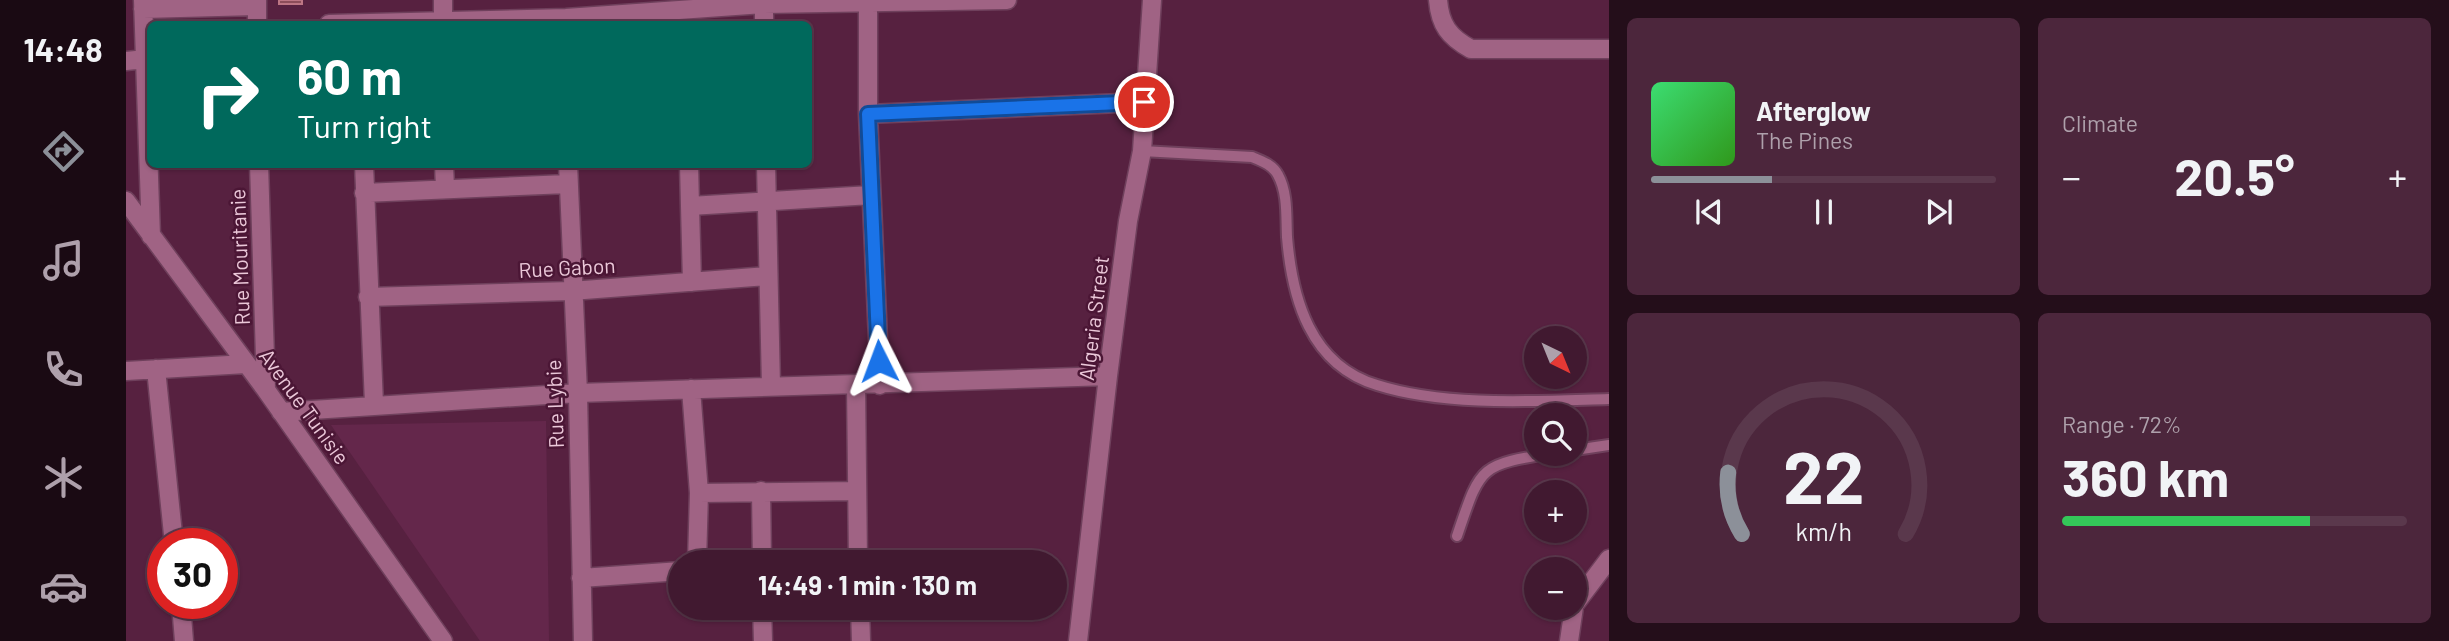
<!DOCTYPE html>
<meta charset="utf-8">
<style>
body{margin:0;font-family:Barlow,sans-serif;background:#4c263c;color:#f1f3f6;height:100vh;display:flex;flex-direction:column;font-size:26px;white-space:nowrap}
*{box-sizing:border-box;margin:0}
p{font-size:23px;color:#aea0ab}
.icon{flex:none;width:38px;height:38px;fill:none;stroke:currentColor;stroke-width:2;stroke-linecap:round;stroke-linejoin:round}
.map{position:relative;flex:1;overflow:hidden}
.side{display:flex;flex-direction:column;gap:18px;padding:18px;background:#240e1a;width:840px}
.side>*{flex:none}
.guide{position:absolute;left:21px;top:21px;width:665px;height:147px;border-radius:10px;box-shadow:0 2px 5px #0004,0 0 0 2px #5a384c;background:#00695c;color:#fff;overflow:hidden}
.needle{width:46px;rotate:137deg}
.controls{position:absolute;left:1398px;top:326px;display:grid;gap:14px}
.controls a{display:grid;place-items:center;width:63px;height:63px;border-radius:50%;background:#411930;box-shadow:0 2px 5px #0004,0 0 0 2px #5a384c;font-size:35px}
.speed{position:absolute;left:21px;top:528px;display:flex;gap:14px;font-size:35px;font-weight:700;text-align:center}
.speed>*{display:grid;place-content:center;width:91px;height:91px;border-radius:50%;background:#411930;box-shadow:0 2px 5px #0004,0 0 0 2px #5a384c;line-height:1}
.speed .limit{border:10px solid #d22;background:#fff;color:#111}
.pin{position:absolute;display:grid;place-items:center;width:60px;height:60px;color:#fff;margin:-30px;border:4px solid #fff;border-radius:50%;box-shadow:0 2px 7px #0007}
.me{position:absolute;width:77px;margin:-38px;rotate:357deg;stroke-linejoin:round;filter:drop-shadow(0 0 5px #0008)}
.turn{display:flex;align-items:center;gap:24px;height:147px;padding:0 35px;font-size:32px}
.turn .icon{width:91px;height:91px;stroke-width:2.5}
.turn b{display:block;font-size:49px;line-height:60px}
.big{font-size:52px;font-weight:700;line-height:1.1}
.side .widget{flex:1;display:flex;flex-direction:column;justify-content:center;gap:10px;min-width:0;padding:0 24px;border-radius:10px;background:#4c263c}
.side .dial{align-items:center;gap:0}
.dial svg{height:182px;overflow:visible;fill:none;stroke:#5a384c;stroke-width:7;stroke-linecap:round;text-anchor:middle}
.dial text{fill:#f1f3f6;stroke:none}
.song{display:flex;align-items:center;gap:21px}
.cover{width:84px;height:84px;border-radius:10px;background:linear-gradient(135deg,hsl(140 70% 55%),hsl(110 70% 35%))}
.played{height:7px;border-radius:4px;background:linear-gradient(90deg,#8c9099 35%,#5a384c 35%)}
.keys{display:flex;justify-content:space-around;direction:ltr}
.heat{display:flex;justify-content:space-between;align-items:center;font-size:38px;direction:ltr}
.charge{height:10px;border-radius:5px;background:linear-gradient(90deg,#34c759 72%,#5a384c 0)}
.side .tiles{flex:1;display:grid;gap:18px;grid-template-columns:repeat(2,1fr)}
.trip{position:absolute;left:542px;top:550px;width:399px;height:70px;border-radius:35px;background:#411930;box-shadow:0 2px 5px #0004,0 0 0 2px #5a384c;font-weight:700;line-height:70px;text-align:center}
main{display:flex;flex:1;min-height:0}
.tabs{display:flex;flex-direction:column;width:126px;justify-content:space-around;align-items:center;background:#1a0a13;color:#aea0ab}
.tabs .icon{width:49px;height:49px}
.tabs .on{color:#8c9099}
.tabs b{font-size:32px;color:#f1f3f6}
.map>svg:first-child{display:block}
</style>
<main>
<nav class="tabs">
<b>14:48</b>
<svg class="icon on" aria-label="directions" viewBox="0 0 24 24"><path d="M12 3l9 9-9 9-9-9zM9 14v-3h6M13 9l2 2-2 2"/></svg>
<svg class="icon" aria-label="music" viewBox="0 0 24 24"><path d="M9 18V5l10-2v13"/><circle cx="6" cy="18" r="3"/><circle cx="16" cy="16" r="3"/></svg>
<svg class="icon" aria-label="phone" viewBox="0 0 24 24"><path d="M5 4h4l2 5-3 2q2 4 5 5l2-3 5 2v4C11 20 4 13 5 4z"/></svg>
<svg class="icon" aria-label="climate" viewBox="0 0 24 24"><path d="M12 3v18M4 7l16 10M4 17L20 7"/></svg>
<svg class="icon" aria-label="car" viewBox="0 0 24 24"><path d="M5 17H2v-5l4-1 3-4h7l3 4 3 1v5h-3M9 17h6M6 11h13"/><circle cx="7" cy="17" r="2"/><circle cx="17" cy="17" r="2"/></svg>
</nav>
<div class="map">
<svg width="1483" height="641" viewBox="0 0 1483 641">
<rect width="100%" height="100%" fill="#572140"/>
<path fill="#64274b" d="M420,421L423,641H354L205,425Z"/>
<path fill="#8c4d5a" stroke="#bc7684" stroke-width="2" d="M153,0H176V4H153Z"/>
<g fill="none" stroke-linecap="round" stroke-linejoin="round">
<defs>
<path id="service" d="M1016,151L1126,157C1136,161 1147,165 1152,175C1162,193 1160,217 1161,237C1166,298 1184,365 1251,385C1320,407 1411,401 1483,399
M1449,450L1483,445
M1331,536C1355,465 1353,465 1427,453"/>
<path id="minor" d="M17,0L25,236
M131,0V24
M1312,0C1314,25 1323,37 1345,49H1483
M742,2V114L754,385
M17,9L131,6
M203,24L440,18L638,4L881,0
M317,24V0
M638,24V4
M0,61L19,59
M742,114L1018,102
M133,164L140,390
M238,164L248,404
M318,164L319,188
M442,164L452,393L457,641
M563,164L564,206
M640,164L645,386
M238,193L441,184
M0,201L140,390L317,641
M566,282L564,206L745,195
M242,297L445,291L642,276
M30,369L48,544
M0,371L120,364
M730,384L732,562
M565,389L573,493L571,562
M155,412L452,393L982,376
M635,491L636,562
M573,493L730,491
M455,578L555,571
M55,604L58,641
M1449,604L1483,559
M636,607L637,641
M734,607L735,641
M952,641L982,376L1002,221L1016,151L1026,0
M1443,641L1448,607"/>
</defs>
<use href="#service" stroke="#6f405c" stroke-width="14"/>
<use href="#minor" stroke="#6f405c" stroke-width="21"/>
<use href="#service" stroke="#a06384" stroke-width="10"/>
<use href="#minor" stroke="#a06384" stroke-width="18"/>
</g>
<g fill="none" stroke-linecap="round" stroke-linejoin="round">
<defs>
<path id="route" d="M753,361L742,114L1018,102"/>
</defs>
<use href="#route" stroke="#114b97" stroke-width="18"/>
<use href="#route" stroke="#1a73e8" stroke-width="12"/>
</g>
<g text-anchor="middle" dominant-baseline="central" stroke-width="5" stroke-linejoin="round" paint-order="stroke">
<g font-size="21" fill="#ebc8d9" stroke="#4b1635">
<text transform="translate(113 257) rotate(-92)">Rue Mouritanie</text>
<text transform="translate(441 267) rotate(-3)">Rue Gabon</text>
<text transform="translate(967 318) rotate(-83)">Algeria Street</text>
<text transform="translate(428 404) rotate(-92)">Rue Lybie</text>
<text transform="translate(179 406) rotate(54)">Avenue Tunisie</text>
</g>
</g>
</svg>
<div class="controls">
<a><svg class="needle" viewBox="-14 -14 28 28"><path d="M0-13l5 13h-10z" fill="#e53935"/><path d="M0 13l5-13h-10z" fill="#aea0ab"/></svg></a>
<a><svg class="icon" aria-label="search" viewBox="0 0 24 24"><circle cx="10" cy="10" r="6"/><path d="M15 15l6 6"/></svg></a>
<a>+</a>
<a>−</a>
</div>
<div class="speed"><div class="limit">30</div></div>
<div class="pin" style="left:1018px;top:102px;background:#d93025"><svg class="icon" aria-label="arrive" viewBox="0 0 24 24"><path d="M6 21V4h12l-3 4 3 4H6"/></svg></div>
<svg class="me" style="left:753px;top:361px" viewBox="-20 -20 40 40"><path d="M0-17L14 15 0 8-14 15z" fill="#1a73e8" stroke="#fff" stroke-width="4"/></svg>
<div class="trip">14:49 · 1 min · 130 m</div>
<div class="guide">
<div class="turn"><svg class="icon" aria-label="right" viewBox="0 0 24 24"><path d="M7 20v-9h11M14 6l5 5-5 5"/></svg><div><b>60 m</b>Turn right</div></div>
</div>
</div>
<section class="side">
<div class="tiles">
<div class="widget">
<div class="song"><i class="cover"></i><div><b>Afterglow</b><p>The Pines</p></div></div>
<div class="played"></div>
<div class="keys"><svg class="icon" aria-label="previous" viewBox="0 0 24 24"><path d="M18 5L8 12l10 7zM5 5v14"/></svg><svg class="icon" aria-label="pause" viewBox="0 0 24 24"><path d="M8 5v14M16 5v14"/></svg><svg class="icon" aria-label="next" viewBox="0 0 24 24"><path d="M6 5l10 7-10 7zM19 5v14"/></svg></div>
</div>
<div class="widget"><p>Climate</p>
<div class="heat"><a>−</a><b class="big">20.5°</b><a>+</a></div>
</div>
<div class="widget dial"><svg viewBox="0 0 100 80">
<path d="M14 69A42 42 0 1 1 86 69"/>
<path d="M14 69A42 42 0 0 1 8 42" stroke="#8c9099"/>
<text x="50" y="56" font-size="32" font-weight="700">22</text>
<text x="50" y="72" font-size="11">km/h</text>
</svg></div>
<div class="widget"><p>Range · 72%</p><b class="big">360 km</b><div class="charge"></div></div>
</div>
</section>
</main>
